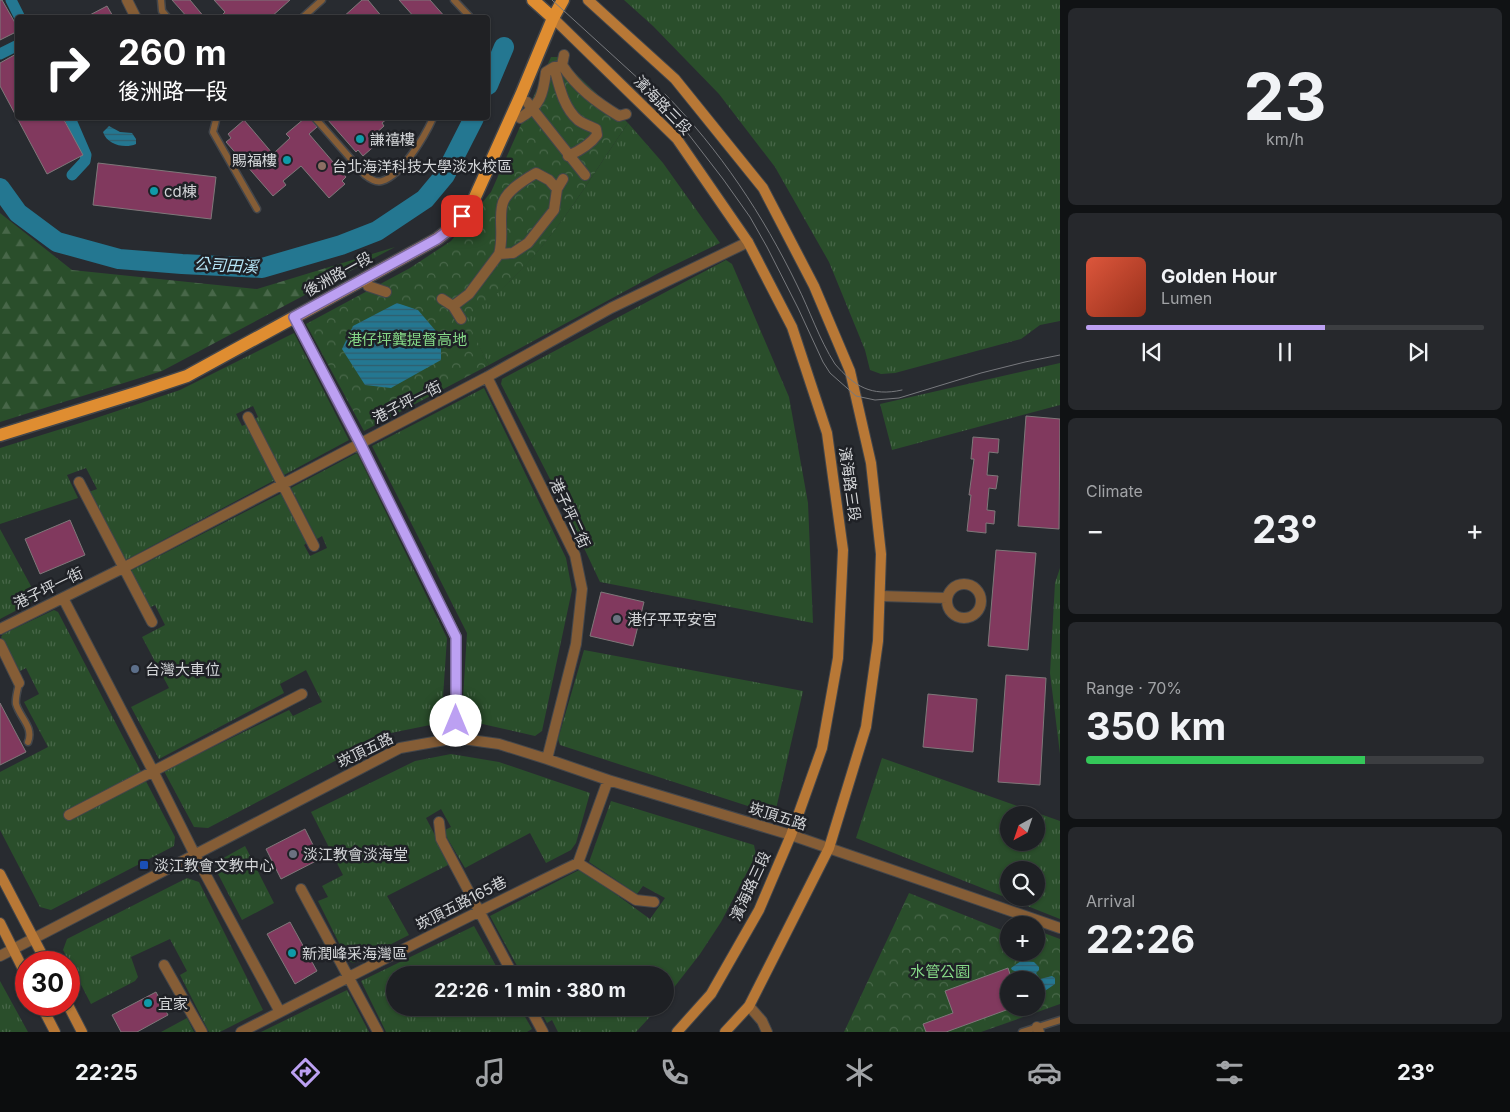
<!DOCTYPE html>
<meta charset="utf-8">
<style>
body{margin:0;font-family:Inter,"Noto Sans TC",sans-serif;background:#26282c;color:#f1f3f6;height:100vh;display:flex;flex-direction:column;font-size:19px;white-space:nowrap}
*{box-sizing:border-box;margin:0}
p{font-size:16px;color:#a1a3a6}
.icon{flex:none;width:28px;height:28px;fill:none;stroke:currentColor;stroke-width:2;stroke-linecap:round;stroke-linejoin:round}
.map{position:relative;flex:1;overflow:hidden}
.details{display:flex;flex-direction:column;gap:8px;padding:8px;background:#101214;width:450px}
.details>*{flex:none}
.guide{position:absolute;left:15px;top:15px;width:475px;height:105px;border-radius:5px;box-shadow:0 1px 4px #0004,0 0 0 1px #3c3e41;background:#202124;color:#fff;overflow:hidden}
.needle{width:32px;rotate:220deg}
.controls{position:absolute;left:1000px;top:806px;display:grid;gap:10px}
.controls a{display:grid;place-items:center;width:45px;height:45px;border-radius:50%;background:#1e2024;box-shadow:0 1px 4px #0004,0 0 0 1px #3c3e41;font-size:25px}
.speed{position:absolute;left:15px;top:951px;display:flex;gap:10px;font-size:25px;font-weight:700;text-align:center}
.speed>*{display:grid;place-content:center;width:65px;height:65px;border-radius:50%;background:#1e2024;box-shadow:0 1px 4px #0004,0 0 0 1px #3c3e41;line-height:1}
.speed .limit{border:8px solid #d22;background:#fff;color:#111}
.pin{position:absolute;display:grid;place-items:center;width:42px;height:42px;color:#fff;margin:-21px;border-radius:10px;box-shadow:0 2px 8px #0006}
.me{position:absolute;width:55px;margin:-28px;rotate:0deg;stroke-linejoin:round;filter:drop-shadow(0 0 4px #0008)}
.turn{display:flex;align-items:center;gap:18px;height:105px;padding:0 20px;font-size:22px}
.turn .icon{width:65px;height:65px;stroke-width:2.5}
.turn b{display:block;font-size:35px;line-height:42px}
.big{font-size:38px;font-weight:700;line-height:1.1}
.details .widget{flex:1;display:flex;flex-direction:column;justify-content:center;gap:8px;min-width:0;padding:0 18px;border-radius:8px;background:#26282c}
.details .dial{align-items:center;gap:0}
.dial b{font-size:65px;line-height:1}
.song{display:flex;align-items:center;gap:15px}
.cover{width:60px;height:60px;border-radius:8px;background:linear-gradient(135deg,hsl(10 70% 55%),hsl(10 70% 35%))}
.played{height:5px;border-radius:2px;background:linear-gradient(90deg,#bca0f2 60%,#3c3e41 60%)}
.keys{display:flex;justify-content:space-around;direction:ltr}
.heat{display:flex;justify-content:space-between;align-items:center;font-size:28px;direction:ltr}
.charge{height:8px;border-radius:4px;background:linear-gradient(90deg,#34c759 70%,#3c3e41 0)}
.trip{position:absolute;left:386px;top:966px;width:288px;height:50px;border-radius:25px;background:#1e2024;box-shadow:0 1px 4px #0004,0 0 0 1px #3c3e41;font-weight:700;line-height:50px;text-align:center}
.tabs{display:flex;height:80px;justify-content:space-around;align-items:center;background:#0c0d0e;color:#a1a3a6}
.tabs .icon{width:35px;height:35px}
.tabs .active{color:#bca0f2}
.tabs b{font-size:22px;color:#f1f3f6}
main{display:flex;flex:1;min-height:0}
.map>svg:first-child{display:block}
</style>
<main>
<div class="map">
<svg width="1060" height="1032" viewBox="0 0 1060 1032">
<defs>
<pattern id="grass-tufts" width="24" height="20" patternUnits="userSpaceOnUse" patternTransform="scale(1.25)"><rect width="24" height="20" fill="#2a4e2b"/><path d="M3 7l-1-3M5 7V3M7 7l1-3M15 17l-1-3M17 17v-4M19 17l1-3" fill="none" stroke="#486749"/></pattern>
<pattern id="forest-firs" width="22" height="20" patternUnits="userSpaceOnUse" patternTransform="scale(1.25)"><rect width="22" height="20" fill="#2a4e2b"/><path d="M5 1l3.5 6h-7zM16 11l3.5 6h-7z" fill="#486749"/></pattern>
<pattern id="park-crowns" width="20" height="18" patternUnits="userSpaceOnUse" patternTransform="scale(1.25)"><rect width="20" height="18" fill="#2a4e2b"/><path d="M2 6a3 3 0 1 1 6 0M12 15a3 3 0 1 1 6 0" fill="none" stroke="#486749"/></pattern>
<pattern id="water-rules" width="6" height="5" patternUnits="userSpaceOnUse" patternTransform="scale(1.25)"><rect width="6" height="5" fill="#247791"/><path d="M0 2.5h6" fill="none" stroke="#305e6d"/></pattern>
</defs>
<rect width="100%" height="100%" fill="#282b30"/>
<path fill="url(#grass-tufts)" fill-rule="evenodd" d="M624,0H1060V321L1040,325L1021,339L895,373L881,374L870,370L865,350L829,262L775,167L719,94L653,26Z
M628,123L663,163L720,243L664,270L489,365L464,317C535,274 582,190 628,123Z
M726,260L732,264L789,397L808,503L813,623L600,582L568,514L501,384L502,379Z
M294,333L349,440L284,475L255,419L258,417L253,406L236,414L242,426L246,424L275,480L124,561L89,492L97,489L86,468L67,475L78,498L0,524V448L93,419L180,390Z
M1060,363V405L892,450L880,404Z
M484,388L566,558L572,590L542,731L535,736L469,721L462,715L467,633L372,446Z
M357,453L447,638L442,712L435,724L386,734L208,828L194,827L164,771L289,710L293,716L322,702L306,670L280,684L284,693L159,759L131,707L169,688L142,637L165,625L155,605L149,608L130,571L282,493L308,542L304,545L310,556L327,548L322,536L317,539L291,488Z
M0,529L38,599L0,619Z
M1060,568V754L1050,673L1055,583Z
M54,610L58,612L175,837L174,846L51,910L40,907L0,830V772L48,747L24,702L39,694L26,668L20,671L1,637L3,634Z
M584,650L803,691L776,809L769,813L560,745L558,739Z
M451,754L499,762L590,793L576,843L571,850L546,863L530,833L465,868L443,831L451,827L441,809L426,818L450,864L387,896L409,935L354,963L348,961L318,901L328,897L322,886L343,875L311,812L415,761Z
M882,758L1060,821V919L856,838ZM1009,815H1036V842H1009ZM1009,870H1036V898H1009Z
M611,801L754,845L756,855L721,922L700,954L665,999V975H522L490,916L581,869L650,919L665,898L643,886L637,894L589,862Z
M245,846L274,903L242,920L216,870L218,861Z
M187,878L199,882L263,1010L220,1032H209L180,975L187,971L170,939L131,957L138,977L135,981L91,1004L63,950L67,939Z
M474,926L501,975H395V1008H520L532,1029L527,1032H386L361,981Z
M0,981L28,1032H0Z
M347,990L369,1032H261Z
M539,1008H658L636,1032H558L552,1020L547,1023Z
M187,1018L194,1032H161Z"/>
<path fill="url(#forest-firs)" d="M0,213L72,270L257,289L395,247L162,371L0,422Z"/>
<path fill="url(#park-crowns)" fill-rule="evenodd" d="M551,57H558L628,123C582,190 535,274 465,317L489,365L364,431L306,324L410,268L451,241L491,192Z
M909,893L1009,933V952H1036V930L1060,939V1004L981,1032H844ZM1009,980H1036V1008H1009Z"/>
<path fill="url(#water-rules)" d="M109,126L120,132L132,133L136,139V144C125,149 107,145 103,132Z
M397,303L418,310L441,337V360L391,388L365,385L342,349L353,326Z
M1021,961L1034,962L1039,967V970L1036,973L1040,979L1052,976L1055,978V984L1036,997V980H1021L1017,972L1012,970L1011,968Z"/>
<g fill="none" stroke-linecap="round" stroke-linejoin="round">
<path stroke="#247791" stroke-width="11" d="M11,0L20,18
M0,54L18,45
M70,118L86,155L85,161L72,175"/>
<path stroke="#247791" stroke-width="20" d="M488,85L504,47
M0,188L18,213L57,242L119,259L182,264L262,268L341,245L377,231L425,199L445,175L474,118"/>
</g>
<path fill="#81395e" stroke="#7f787a" d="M0,0H2L18,28V31L0,40Z
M172,0H190L205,18H188Z
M214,0H290L270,18H219L225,12Z
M362,0H368L383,18H342Z
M399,0H430L446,18H415Z
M107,6L114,18H84Z
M18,53V118H63L83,155L47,174L0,86V63Z
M305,118H310L317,127L309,134L346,177L342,181L345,184L329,198L301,166L283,181L286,185L273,196L226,142L231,138L228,134L244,120L273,154L290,138L286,134Z
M321,118H388L382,123L384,126L373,136L379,142L363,156L358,150L356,152L327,119L324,121Z
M98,163L216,177L211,219L93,205Z
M1026,416L1060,419L1059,529L1018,526Z
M973,437L999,439L998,453L989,452L987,475L998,476L996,489L989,488L987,510L995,511L994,524L986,523V533L967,531L971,495H969L974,459H971Z
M70,520L85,555L40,574L25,539Z
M996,550L1036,553L1028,650L988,646Z
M601,592L644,602L633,646L590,636Z
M1006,675L1046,678L1040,785L998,782Z
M928,694L977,699L973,752L923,747Z
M0,703L26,752L0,765Z
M305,829L320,859L281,879L266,849Z
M290,922L317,971L295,984L267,934Z
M1008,968L1012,980H1009V1009L946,1032H926L923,1024L953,1013L945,991Z
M156,992L168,1015L137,1032H121L112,1015Z"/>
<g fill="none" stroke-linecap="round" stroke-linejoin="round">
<defs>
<path id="lane" d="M161,0L162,11L168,18
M454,0L471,18
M302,18L322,0
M214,118L216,120L213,132L257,209
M315,118L365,175C370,179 376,183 382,181C402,175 425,136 433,118
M19,683C18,689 15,698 16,704C20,718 34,727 28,742
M1022,1032L1060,1020"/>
<path id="street" d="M127,0L136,18
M564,55L562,65L554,67C559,85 563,107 578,120C583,124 590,126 596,129L597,135C590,145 579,151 568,156
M562,65C577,88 596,102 619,116L626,114
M527,102L585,175
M520,118C540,106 543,95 546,72L554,67
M557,189L563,179
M368,286L386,292
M442,299L453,306
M294,317L359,443L456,637V738
M461,319L453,306L469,294L499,254L513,253L528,243L554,210L557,189L549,180L536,173C524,180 504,192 502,206C499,223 504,237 499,254
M487,377L575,555L582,589L576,644L547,759
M248,417L314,546
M79,482L152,622
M947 601a17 17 0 1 1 34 0a17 17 0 1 1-34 0Z
M880,596L947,598
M63,598L153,771L195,855L280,1012
M0,629L123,568L283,484L487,377L611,308L748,242
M0,644L19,683
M69,815L302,694
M439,822L441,839L513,975
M578,863L636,900L654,902
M301,889L378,1032
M0,956L400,748L456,738L499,744L547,759L608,780L791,835L1060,928
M164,965L202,1032
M749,1006L762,1021L767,1032
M530,1008L543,1032
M1037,1027L1039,1032
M241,1032C353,975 465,917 578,863L608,780"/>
<path id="secondary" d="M588,0L675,79L763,188L814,286L850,371L871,463L881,554L878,641L866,727L829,848L749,1006L725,1032
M553,18L677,139L748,242L792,327L827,433L843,550L838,658L822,748L791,835L759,910L711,994L677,1032
M0,874L46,962
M0,923L26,975
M41,1005L55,1032
M68,1005L82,1032"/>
<path id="primary" d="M533,0L553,18
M0,435L139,392L187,376L437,239L454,226L471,206L521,95L553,18L563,0"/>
</defs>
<use href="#lane" stroke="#43464b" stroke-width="9"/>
<use href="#street" stroke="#43464b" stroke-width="12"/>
<use href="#secondary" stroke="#43464b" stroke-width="12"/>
<use href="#primary" stroke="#43464b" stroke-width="15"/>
<use href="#lane" stroke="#855d36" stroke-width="6"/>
<use href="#street" stroke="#855d36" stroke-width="10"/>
<use href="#secondary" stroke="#b87836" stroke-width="10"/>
<use href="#primary" stroke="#df8d31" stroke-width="12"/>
<path stroke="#77797d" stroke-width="1" d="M552,0L653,92L669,109L723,179L750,217L767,247L798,308L823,362L830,373L856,396L875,400L899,398L981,373L1025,362L1060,355
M665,94C720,150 763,215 797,285C810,311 819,339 835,364C854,386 871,397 902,390"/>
</g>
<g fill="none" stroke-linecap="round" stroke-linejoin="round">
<defs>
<path id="route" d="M456,721V637L360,443L294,317L437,239L454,226L462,216"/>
</defs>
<use href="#route" stroke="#7a689d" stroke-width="12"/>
<use href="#route" stroke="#bca0f2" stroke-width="9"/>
</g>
<g fill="#0f9aa8" stroke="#1f2126" stroke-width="2">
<circle cx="360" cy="139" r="5"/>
<circle cx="287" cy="160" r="5"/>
<circle cx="154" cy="191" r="5"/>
<circle cx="292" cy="953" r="5"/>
<circle cx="148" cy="1003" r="5"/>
</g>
<circle fill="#8d6e63" stroke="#1f2126" stroke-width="2" cx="322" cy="166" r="5"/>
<g fill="#6b7280" stroke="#1f2126" stroke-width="2">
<circle cx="617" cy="619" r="5"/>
<circle cx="293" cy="854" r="5"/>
</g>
<circle fill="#5c6f8a" stroke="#1f2126" stroke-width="2" cx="135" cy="669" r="5"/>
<rect fill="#1a4fb4" stroke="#1f2126" stroke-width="2" x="139" y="860" width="10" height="10" rx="2.5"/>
<g text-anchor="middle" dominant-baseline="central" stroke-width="5" stroke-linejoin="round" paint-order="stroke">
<g font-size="15" fill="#d3d5d8" stroke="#1f2126">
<text transform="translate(663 105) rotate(46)">濱海路三段</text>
<text transform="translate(338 274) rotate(-29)">後洲路一段</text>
<text transform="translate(407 402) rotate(-27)">港子坪一街</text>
<text transform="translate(850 484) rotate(82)">濱海路三段</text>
<text transform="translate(570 513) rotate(65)">港子坪二街</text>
<text transform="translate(48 588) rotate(-26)">港子坪一街</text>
<text transform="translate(365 750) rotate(-26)">崁頂五路</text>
<text transform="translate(778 816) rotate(17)">崁頂五路</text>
<text transform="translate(750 886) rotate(-65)">濱海路三段</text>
<text transform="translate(461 903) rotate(-27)">崁頂五路165巷</text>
</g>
<g font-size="15" fill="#d3d5d8" stroke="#1f2126" text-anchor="start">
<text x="370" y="139">謙禧樓</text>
<text x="277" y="160" text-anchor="end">賜福樓</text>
<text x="332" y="166">台北海洋科技大學淡水校區</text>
<text x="164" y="191">cd棟</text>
<text x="627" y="619">港仔平平安宮</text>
<text x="145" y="669">台灣大車位</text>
<text x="303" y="854">淡江教會淡海堂</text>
<text x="154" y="865">淡江教會文教中心</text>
<text x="302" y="953">新潤峰采海灣區</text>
<text x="158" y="1003">宜家</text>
</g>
<g font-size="15" fill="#85d887" stroke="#1f2126">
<text x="407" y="339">港仔坪龔提督高地</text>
<text x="940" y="971">水管公園</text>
</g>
<g font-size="16" font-style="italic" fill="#b6e6f8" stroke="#1f2126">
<text transform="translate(226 265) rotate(3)">公司田溪</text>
</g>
</g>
</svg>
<div class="controls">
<a><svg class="needle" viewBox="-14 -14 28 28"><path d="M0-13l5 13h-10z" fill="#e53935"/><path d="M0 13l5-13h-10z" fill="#a1a3a6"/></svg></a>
<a><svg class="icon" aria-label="search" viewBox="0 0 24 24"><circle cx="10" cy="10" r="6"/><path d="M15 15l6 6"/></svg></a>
<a>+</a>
<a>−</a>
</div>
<div class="speed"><div class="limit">30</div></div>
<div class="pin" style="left:462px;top:216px;background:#d93025"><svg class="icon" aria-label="arrive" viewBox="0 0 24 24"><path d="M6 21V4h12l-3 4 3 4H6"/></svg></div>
<svg class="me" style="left:456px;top:721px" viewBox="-20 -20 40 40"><circle r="19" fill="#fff"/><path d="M0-13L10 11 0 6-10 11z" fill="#bca0f2"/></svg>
<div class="trip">22:26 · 1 min · 380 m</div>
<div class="guide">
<div class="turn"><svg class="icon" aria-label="right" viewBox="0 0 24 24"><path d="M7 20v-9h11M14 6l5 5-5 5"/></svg><div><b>260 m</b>後洲路一段</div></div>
</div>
</div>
<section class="details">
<div class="widget dial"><b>23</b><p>km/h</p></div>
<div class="widget">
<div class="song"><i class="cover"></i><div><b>Golden Hour</b><p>Lumen</p></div></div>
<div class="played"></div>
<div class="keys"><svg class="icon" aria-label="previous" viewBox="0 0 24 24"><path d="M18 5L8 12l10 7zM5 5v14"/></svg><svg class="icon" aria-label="pause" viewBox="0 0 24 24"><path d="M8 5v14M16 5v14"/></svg><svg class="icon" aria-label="next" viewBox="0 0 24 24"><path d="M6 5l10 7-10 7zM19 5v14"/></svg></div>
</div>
<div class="widget"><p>Climate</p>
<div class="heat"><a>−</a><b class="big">23°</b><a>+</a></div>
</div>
<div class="widget"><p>Range · 70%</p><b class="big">350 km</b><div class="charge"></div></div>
<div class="widget"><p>Arrival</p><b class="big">22:26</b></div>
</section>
</main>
<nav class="tabs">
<b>22:25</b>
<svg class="icon active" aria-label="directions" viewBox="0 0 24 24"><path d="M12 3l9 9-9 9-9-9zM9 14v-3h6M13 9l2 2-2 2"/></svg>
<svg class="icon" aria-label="music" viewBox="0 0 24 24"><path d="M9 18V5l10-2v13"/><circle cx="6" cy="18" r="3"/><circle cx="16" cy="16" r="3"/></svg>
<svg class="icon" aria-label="phone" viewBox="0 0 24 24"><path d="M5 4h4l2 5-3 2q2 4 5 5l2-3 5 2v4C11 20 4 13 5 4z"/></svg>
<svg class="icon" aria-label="climate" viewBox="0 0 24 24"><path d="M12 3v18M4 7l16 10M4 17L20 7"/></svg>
<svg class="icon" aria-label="car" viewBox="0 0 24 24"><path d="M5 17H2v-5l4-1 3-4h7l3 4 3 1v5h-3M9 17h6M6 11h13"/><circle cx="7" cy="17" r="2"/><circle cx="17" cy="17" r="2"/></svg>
<svg class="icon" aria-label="filters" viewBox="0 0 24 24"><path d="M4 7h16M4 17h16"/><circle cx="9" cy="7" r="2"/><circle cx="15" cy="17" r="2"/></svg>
<b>23°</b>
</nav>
